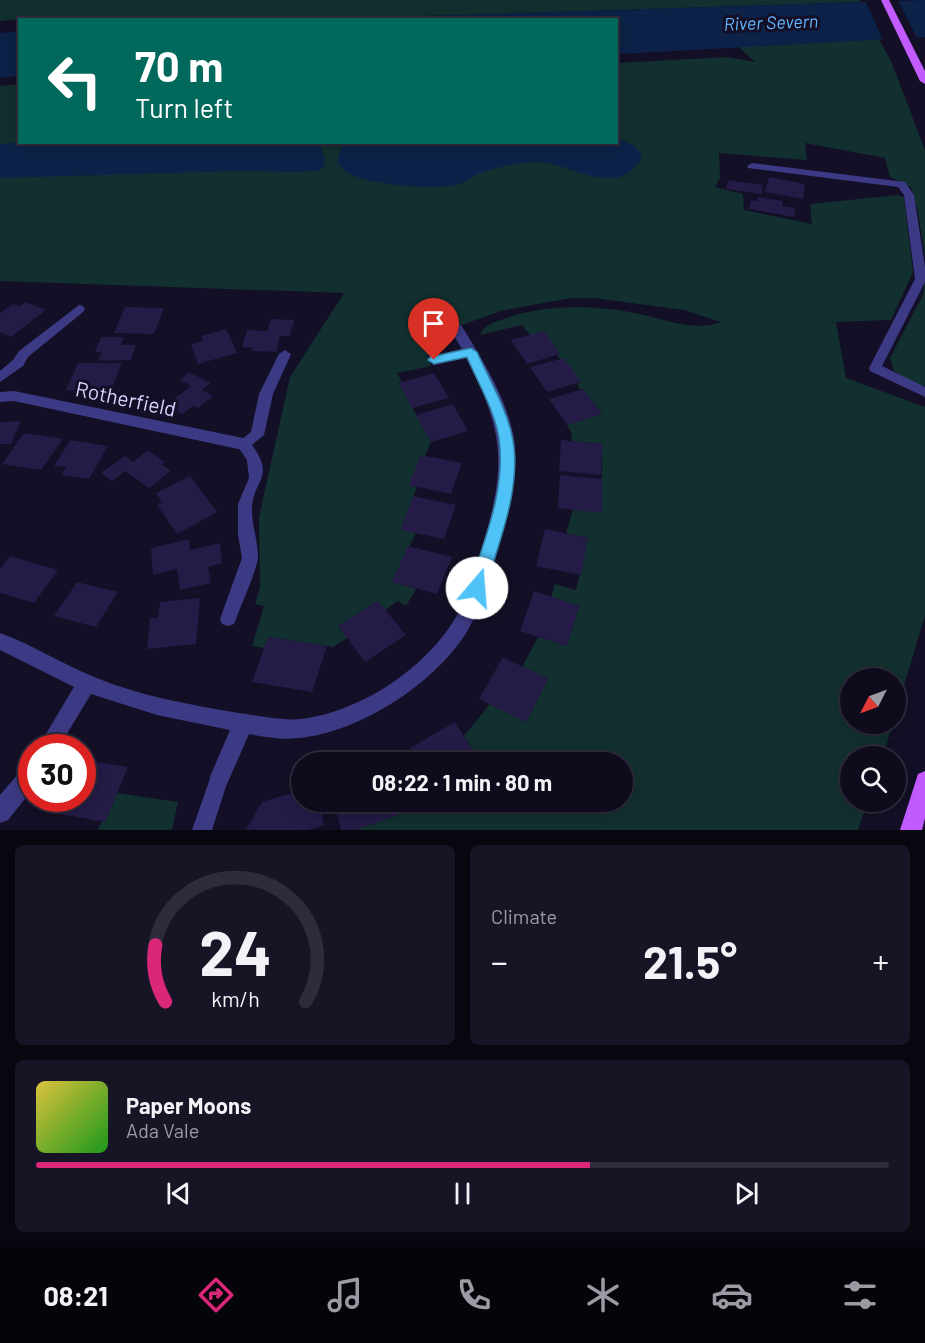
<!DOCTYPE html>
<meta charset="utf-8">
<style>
body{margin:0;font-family:Barlow,sans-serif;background:#171425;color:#f1f3f6;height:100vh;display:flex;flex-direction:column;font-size:22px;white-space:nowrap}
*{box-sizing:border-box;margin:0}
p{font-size:20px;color:#9b9ba3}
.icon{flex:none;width:33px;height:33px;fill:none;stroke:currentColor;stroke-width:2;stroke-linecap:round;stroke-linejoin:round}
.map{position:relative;height:830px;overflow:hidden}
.details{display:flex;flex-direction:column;gap:15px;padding:15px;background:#08060f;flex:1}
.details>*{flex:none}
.hud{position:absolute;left:18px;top:18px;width:600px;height:126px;border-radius:0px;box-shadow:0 3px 15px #0003,0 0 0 2px #2e2b3b;background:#00695c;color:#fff;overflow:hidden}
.needle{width:39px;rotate:228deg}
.buttons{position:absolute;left:840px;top:668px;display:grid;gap:12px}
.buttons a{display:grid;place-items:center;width:66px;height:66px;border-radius:50%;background:#0e0b1c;box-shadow:0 3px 15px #0003,0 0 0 2px #2e2b3b;font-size:30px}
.speed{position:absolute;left:18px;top:734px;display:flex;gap:12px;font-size:30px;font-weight:700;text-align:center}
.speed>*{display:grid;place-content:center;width:78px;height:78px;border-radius:50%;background:#0e0b1c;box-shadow:0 3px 15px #0003,0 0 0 2px #2e2b3b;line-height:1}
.speed .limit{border:9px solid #d22;background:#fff;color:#111}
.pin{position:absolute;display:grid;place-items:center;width:51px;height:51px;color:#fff;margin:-62px -26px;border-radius:50% 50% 50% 0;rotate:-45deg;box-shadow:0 0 6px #0007}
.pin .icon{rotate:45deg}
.me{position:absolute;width:66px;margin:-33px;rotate:18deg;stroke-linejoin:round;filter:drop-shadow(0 0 4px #0008)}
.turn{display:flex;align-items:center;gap:21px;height:126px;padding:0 18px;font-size:27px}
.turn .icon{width:78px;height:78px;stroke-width:2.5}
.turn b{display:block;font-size:42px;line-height:51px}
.big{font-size:45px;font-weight:700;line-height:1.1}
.details .tile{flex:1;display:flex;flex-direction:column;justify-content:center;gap:9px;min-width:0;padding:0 21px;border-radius:9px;background:#171425}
.details .dial{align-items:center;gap:0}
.dial svg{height:156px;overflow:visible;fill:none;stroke:#2e2b3b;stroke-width:7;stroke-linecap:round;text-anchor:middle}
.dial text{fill:#f1f3f6;stroke:none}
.song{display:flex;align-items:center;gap:18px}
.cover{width:72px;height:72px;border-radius:9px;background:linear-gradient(135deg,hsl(50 70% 55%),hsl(120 70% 35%))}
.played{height:6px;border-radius:3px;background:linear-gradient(90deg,#db2777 65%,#2e2b3b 65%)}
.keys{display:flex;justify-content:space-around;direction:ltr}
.heat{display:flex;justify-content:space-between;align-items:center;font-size:33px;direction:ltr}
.details .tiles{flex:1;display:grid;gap:15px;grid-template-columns:1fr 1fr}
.tile:last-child{grid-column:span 2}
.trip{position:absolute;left:291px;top:752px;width:342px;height:60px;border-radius:30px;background:#0e0b1c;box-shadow:0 3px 15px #0003,0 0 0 2px #2e2b3b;font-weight:700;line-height:60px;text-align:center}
.menu{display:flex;height:96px;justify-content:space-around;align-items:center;background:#06040b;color:#9b9ba3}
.menu .icon{width:42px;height:42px}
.menu .current{color:#db2777}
.menu b{font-size:27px;color:#f1f3f6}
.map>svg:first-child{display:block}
</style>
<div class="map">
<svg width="925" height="830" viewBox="0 0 925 830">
<rect width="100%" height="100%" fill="#130f26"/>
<path fill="#12302f" d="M0,0H860L861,2L465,15L241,20H99L43,17L0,21Z
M879,39L891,61L925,150V256L918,212L911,187L890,177L885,158L805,143L807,160L719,153L720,178L715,187L743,194L744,210L812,224L810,204L898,195L904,197L913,272L891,320L836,322L846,378L925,407V615L896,713V678H850V723H893L883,756H850V801H868L858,830H355L398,815L394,801H622V762H480L464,736L490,704L526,722L548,679L522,667L538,637L567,646L579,606L551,597L555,584L576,590L588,538L566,533L573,510L602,512V444L572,441L571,432L567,425L602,414L583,389H580L577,384L581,382L558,357L557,355L560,354L530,335L522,325L480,335C484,324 496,322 506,318C544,305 591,305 630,312C660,317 693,333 721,322L684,310L594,298H571L500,311L446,331L448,345L440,351L427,356L431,366L397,373L402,382L399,383L431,442L425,456L421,455L410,485L417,487L401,529L416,533L392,582L416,589L406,606L398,601L385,610L378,601L338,626L347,638L333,647L268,637L264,648L252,646L264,606L255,604L260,587L259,517L290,377L344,293L0,281V86L19,84L20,142H616L617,63L727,57L755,62L739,47Z
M925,279V386L915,384L894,371L890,358L923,295Z
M117,793L178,802L172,830H98L102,821L105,822Z"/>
<path fill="#0c2248" d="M925,0V37L620,54H617L616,20H241L465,15Z
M19,31V76L0,78V33Z
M617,138L635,146L642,157C617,204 566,158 529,162C514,164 495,168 480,173C473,176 467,182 460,184C437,191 367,185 346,172C343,170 340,165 337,162L342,146L348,143L616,142Z
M28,142L319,143L325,159L324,167L317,171L297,172L236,171L0,178V144Z"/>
<path fill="#130f26" d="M865,0H898L918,40L884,42Z"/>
<path fill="#241b47" d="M769,177L805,184L803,199L765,192Z
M728,180L763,185L762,194L726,189Z
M758,197L783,201L782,206L795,208L794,217L749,209L751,200L757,201Z
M26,302L46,310L11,337L0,332V313L13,304L20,306Z
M125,307L164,308L154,334L114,333Z
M271,319L294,320L290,336H280L276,352L252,351L253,348L242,347L247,330L267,331Z
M226,329L237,353L198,364L191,344L203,341L201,336Z
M544,331L560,354L527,364L511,340Z
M101,337H124L121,345H136L131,360L98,361L102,352H95Z
M564,358L581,382L547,392L530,367Z
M78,363H122L111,391L66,390Z
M189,372L211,383L202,390L213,396L198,408L193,406L182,414L166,405L191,386L180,380Z
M434,373L449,398L412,408L399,383Z
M583,389L602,414L567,425L549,399Z
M453,404L468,431L431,442L416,415Z
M21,421L11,444H0V422Z
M24,433L63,439L41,470L2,464Z
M70,440L108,446L89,479L61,475L66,467L54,466Z
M561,440L602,444L601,475L559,471Z
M148,450L165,462L161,464L171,471L149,488L125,471L112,481L101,473L125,456L133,462Z
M421,455L462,463L451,494L409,485Z
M560,475L602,479V513L558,508Z
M190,476L217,512L177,534L157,505L162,502L156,493Z
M413,496L456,505L444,539L401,530Z
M545,529L588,538L581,575L536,566Z
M189,539L190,550L220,543L222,563L208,567L211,583L180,590L177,569L153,575L151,548Z
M408,546L452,557L437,594L392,582Z
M10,556L58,570L34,603L0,593V569Z
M77,582L118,592L96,627L54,616Z
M534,591L579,606L567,646L520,631Z
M200,598L196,644L147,649L150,618H158L160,602Z
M378,601L406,635L365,662L338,626Z
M268,637L327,646L312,692L252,682Z
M503,657L548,679L526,722L479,699Z
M455,722L480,762H417L410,748Z
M85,760L128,767L105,822L60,814L68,798H82V765Z
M302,790V801H319L324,825L308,830H246L262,802Z
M334,801H394L398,815L355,830H341Z"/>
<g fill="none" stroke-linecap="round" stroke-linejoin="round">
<path fill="#3d3a85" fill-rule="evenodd" d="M752,163L905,182L914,195L925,267V282L882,366L925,387V397L870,371L869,368L915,279L904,195L898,187L748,168L747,166Z
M79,305L83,306L85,309L83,312L28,357L23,366L0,382V371L13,360L19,351Z
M285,350L291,354L273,394L264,435L252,445C275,477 255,478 252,506C251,523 258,540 258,557C257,570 241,605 236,619L234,624L228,626L222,624L220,619L242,558L238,535V504L249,478L247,460L236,444L251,432L259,394L279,354Z
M220,768L227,770L229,777L212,830H192L213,770Z"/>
<path fill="#3d3a85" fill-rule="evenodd" d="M456,324L461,325C482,359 507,398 514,439C519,472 510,507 501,538C493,569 485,600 469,628C439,681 360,733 298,738C282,740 265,737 249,734L227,784L220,787L213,784L210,777L230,730L157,715L91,694L59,747H38L74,687L0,650V633C33,645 62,664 94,677C140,696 191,705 239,713C260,716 281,721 302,719C362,711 426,668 456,617C467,600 472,580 478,562C504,474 510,441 466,358L434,365L427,360L429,357L462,349L449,328Z
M14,391L243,438L248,440L251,444L248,448L243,450L14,401L0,402V392Z
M32,763V790L8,820L0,823V795L25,766Z"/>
<path fill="#c25bff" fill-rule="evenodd" d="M881,0H889L925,71V84L920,81Z
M925,771V818L922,830H900L918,774Z"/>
</g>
<path fill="#4fc3f7" stroke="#337fa1" stroke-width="1.5" d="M471,348L477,352C489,379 506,407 512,436C523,484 499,543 485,588L483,593L477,595L471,593L469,588C484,541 506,490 499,439C495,411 478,383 467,357L434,364L428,360L430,357Z"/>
<g text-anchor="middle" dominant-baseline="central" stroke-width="6" stroke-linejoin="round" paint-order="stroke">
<g font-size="18" font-style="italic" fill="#62b6ff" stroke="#130f26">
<text transform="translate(771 22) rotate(-2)">River Severn</text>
</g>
<g font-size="21" fill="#d9d4ff" stroke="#130f26">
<text transform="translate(126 398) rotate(12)">Rotherfield</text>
</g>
</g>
</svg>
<div class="buttons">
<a><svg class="needle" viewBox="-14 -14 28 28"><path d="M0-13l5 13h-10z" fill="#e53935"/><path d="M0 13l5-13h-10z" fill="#9b9ba3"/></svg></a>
<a><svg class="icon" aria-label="search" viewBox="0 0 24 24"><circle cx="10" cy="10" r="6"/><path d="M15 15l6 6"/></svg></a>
</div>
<div class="speed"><div class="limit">30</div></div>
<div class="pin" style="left:434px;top:360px;background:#d93025"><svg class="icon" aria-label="arrive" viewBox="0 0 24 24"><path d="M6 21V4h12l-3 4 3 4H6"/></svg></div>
<svg class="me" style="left:477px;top:588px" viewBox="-20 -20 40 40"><circle r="19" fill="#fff"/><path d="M0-13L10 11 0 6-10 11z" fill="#4fc3f7"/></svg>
<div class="trip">08:22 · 1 min · 80 m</div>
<div class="hud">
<div class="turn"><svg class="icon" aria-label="left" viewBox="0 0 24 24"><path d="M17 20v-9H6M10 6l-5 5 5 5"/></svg><div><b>70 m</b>Turn left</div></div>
</div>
</div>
<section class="details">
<div class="tiles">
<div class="tile dial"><svg viewBox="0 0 100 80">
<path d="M14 69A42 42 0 1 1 86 69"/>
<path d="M14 69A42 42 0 0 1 9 40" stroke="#db2777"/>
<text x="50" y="56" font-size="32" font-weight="700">24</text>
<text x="50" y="72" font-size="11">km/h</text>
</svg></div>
<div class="tile"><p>Climate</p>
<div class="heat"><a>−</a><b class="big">21.5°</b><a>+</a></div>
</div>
<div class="tile">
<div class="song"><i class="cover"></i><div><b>Paper Moons</b><p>Ada Vale</p></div></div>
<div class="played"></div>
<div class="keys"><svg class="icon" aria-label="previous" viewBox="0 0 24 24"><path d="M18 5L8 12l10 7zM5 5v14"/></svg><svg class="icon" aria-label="pause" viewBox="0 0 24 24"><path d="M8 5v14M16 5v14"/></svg><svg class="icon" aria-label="next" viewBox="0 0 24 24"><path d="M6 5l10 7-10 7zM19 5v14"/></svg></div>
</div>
</div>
</section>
<nav class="menu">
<b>08:21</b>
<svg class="icon current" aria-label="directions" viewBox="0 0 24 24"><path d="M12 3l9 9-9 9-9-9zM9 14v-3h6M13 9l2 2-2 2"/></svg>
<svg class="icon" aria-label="music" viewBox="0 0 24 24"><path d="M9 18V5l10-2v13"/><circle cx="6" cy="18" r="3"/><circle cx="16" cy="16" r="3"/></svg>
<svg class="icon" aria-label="phone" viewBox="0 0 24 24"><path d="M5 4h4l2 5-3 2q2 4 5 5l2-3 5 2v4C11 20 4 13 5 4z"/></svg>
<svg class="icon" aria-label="climate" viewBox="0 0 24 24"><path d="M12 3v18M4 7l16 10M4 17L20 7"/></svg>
<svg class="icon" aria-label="car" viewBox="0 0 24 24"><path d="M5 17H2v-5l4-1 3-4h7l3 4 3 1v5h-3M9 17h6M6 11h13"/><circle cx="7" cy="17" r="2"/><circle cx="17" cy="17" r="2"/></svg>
<svg class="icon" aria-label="filters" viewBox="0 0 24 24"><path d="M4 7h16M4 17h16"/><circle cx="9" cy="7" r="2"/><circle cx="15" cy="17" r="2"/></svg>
</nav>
